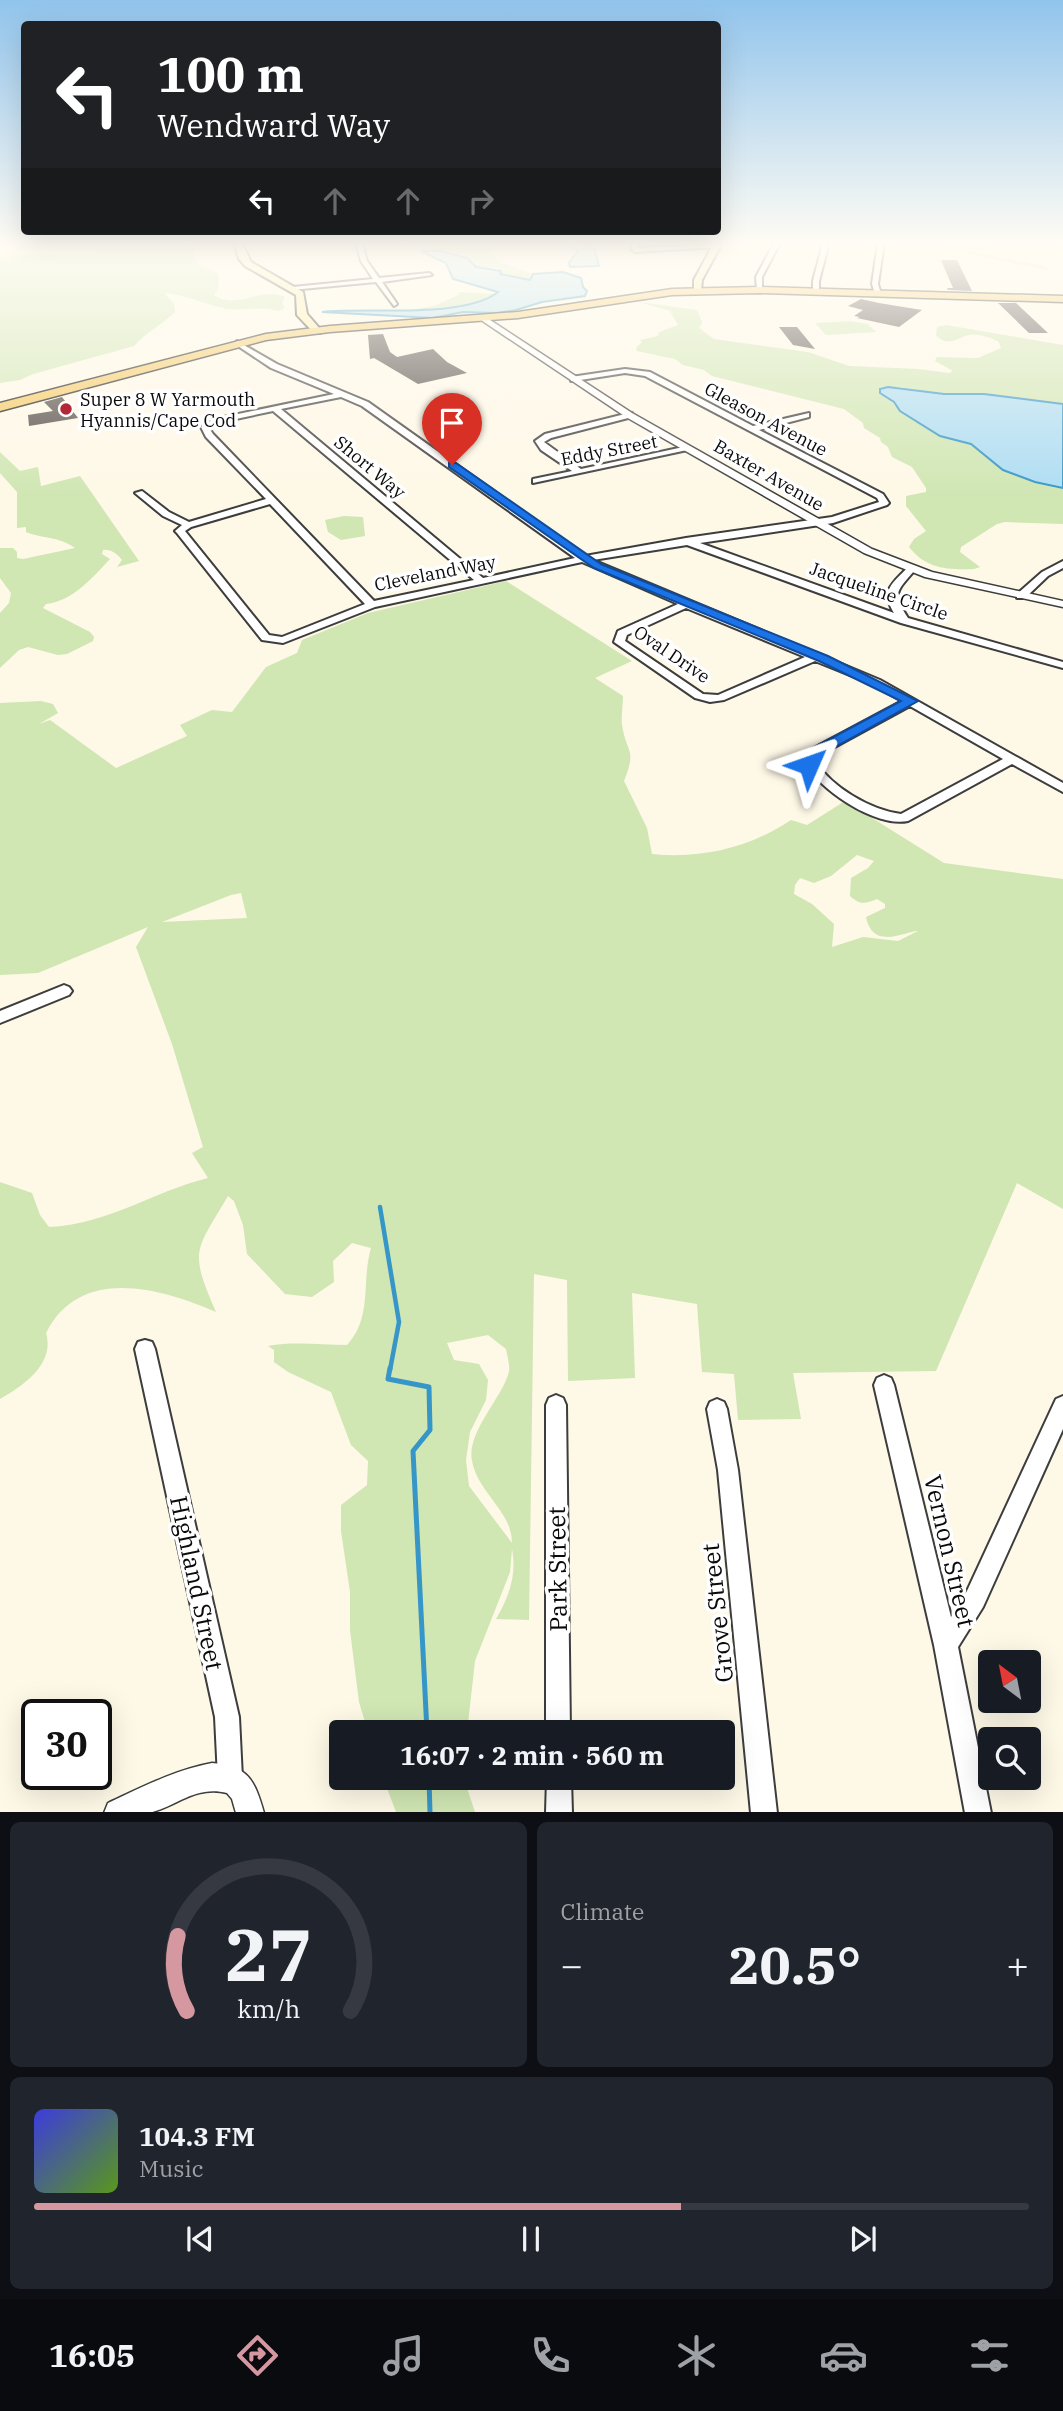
<!DOCTYPE html>
<meta charset="utf-8">
<style>
body{margin:0;font-family:"IBM Plex Serif",serif;background:#20242c;color:#f1f3f6;height:100vh;display:flex;flex-direction:column;font-size:26px;white-space:nowrap}
*{box-sizing:border-box;margin:0}
p{font-size:23px;color:#9ea1a6}
.icon{flex:none;width:38px;height:38px;fill:none;stroke:currentColor;stroke-width:2;stroke-linecap:round;stroke-linejoin:round}
.map{position:relative;height:1812px;overflow:hidden}
.details{display:flex;flex-direction:column;gap:10px;padding:10px;background:#0d0f14;flex:1}
.details>*{flex:none}
.hud{position:absolute;left:21px;top:21px;width:700px;height:214px;border-radius:7px;box-shadow:0 7px 28px #0002;background:#202124;color:#fff;overflow:hidden}
.needle{width:46px;rotate:328deg}
.buttons{position:absolute;left:978px;top:1650px;display:grid;gap:14px}
.buttons a{display:grid;place-items:center;width:63px;height:63px;border-radius:7px;background:#171b24;box-shadow:0 7px 28px #0002;font-size:35px}
.speed{position:absolute;left:21px;top:1699px;display:flex;gap:14px;font-size:35px;font-weight:700;text-align:center}
.speed>*{display:grid;place-content:center;width:91px;height:91px;border-radius:50%;background:#171b24;box-shadow:0 7px 28px #0002;line-height:1}
.speed .limit{border:4px solid #111;border-radius:10px;background:#fff;color:#111}
.pin{position:absolute;display:grid;place-items:center;width:60px;height:60px;color:#fff;margin:-72px -30px;border-radius:50% 50% 50% 0;rotate:-45deg;box-shadow:0 0 7px #0007}
.pin .icon{rotate:45deg}
.me{position:absolute;width:77px;margin:-38px;rotate:47deg;stroke-linejoin:round;filter:drop-shadow(0 0 5px #0008)}
.turn{display:flex;align-items:center;gap:24px;height:147px;padding:0 21px;font-size:32px}
.turn .icon{width:91px;height:91px;stroke-width:2.5}
.turn b{display:block;font-size:49px;line-height:60px}
.lanes{display:flex;align-items:center;height:66px;padding:0 21px;background:#0003;justify-content:center;gap:35px;direction:ltr}
.lanes .off{opacity:.35}
.big{font-size:52px;font-weight:700;line-height:1.1}
.details .widget{flex:1;display:flex;flex-direction:column;justify-content:center;gap:10px;min-width:0;padding:0 24px;border-radius:10px;background:#20242c}
.details .dial{align-items:center;gap:0}
.dial svg{height:182px;overflow:visible;fill:none;stroke:#363941;stroke-width:7;stroke-linecap:round;text-anchor:middle}
.dial text{fill:#f1f3f6;stroke:none}
.song{display:flex;align-items:center;gap:21px}
.cover{width:84px;height:84px;border-radius:10px;background:linear-gradient(135deg,hsl(240 70% 55%),hsl(90 70% 35%))}
.played{height:7px;border-radius:4px;background:linear-gradient(90deg,#d598a0 65%,#363941 65%)}
.keys{display:flex;justify-content:space-around;direction:ltr}
.heat{display:flex;justify-content:space-between;align-items:center;font-size:38px;direction:ltr}
.details .tiles{flex:1;display:grid;gap:10px;grid-template-columns:1fr 1fr}
.widget:last-child{grid-column:span 2}
.trip{position:absolute;left:329px;top:1720px;width:406px;height:70px;border-radius:7px;background:#171b24;box-shadow:0 7px 28px #0002;font-weight:700;line-height:70px;text-align:center}
.tab-bar{display:flex;height:112px;justify-content:space-around;align-items:center;background:#090b0e;color:#9ea1a6}
.tab-bar .icon{width:49px;height:49px}
.tab-bar .active{color:#d598a0}
.tab-bar b{font-size:32px;color:#f1f3f6}
.map>svg:first-child{display:block}
</style>
<div class="map">
<svg width="1063" height="1813" viewBox="0 0 1063 1813">
<rect width="100%" height="100%" fill="#fef8e7"/>
<path fill="#d0e6b3" fill-rule="evenodd" d="M92,243H186L194,249L193,257L201,266L215,271L219,275L218,290L214,295C236,311 262,286 285,297L282,303L285,308L278,311C259,305 242,312 223,308C203,304 185,294 164,293L174,304L175,312C162,325 146,332 134,346L33,374L20,380L0,383V257L33,253L96,254L91,246Z
M382,243H460L492,252L499,262L531,273L534,277C524,283 511,278 500,274L498,269L476,267L467,258L446,252L421,251Z
M951,243H971L977,253L1041,265L1051,271L945,249Z
M459,292L495,294L470,305L411,310L434,306L458,295Z
M639,302L697,310L702,322L699,328L714,339L808,352L849,366L918,369L949,373L953,371L935,361L937,357L978,358L1001,348L999,342C991,338 979,333 969,335C956,338 948,348 936,335L937,327L946,325L1063,345V404L984,394H944L900,387L881,389L900,411L971,444L1003,470L1035,482L1063,488V524L1005,522L997,524L961,547L960,552L980,567L974,569C948,570 926,569 909,547L914,539L926,531L906,506V496L926,492V488L912,467L892,457L888,447L881,442L880,438L864,428L863,423L844,409L712,376L704,370L683,365L675,359L637,351L636,348L642,342L640,340L658,336L659,332L678,325L670,311Z
M850,321L868,324L876,332L826,335L815,323Z
M0,452L20,471L38,467L41,486L80,476L139,561L117,567L122,560C117,554 111,549 103,550L102,554L110,559C92,578 73,601 46,604L43,608L90,632L94,637L93,641L67,654L58,655L28,647L19,650L0,668V613L9,603L11,593L0,578V548H13L17,552V558L23,559L75,548C59,536 43,539 26,532V527L17,528V492L0,473Z
M344,516L363,517L365,536L341,540L328,532L325,520Z
M506,581L632,661L595,678L623,696C623,705 621,716 622,725C627,755 637,748 624,781L647,828L652,854C702,859 749,848 791,820L807,825L845,801L944,863L1063,879V1209L1017,1183L936,1371L793,1373L801,1419L738,1420L734,1374L702,1372L697,1304L632,1293L635,1378L568,1381L567,1280L534,1274L529,1620L496,1619C509,1597 517,1575 512,1549L510,1572L475,1661L467,1732H368L359,1702L350,1630V1592L341,1531V1505L367,1485L368,1461L351,1445L331,1392L288,1372L274,1362V1350L268,1346C295,1341 320,1345 347,1345C373,1317 361,1282 371,1248L352,1243L333,1261L334,1282L312,1297L285,1294L247,1254L243,1225L234,1201L228,1196C195,1252 189,1250 216,1312C161,1288 80,1265 46,1333C55,1363 25,1385 0,1399V1182L32,1193L40,1215L49,1227C107,1225 154,1191 208,1178L192,1153L203,1147L172,1044L136,947L148,927L38,973L0,975V703L41,701L53,704L58,713L39,724L50,720L116,768L187,736L180,725L212,710L232,712L266,667L297,653L302,640L368,613ZM857,855L874,861L868,868L851,878L850,896C860,905 865,904 877,899L885,904V908L866,917C873,952 907,930 918,931L898,941L863,937L832,947L834,924L812,904L794,894L795,885L800,878L814,883L831,876ZM241,893L247,918L162,922L231,895ZM488,1335L506,1349C507,1355 510,1365 509,1371C504,1396 466,1432 472,1461C478,1493 512,1511 512,1543L469,1486L466,1460L470,1432L486,1400L488,1380L479,1364L454,1360L447,1343Z
M383,1778H467V1788L475,1812H396Z"/>
<path fill="#aeddf3" stroke="#3796c8" stroke-width="2" d="M570,243H588L595,251L599,266L570,267L569,263L578,250Z
M421,251H441L467,258L476,267L501,271L500,274L530,280L533,274L563,272L581,278L583,287L587,291L585,296L542,302L516,310L496,313L463,312L433,318L322,312C367,307 464,319 498,292L453,279L446,263Z
M888,387L944,394H984L1063,404V488L1035,482L1003,470L971,444L940,436L900,411L894,402L880,393V389Z"/>
<g fill="none" stroke-linecap="round" stroke-linejoin="round">
<path stroke="#3796c8" stroke-width="4.5" d="M380,1207L399,1322L390,1370"/>
<path stroke="#3796c8" stroke-width="5" d="M390,1368L388,1379L429,1387L430,1430L413,1451L427,1732
M429,1778L430,1813"/>
</g>
<path fill="#524a46" d="M941,260H957L972,291L948,290L947,288H953Z
M861,299L879,303L922,310L899,327L857,318L860,317L854,316L863,310L848,306Z
M998,303H1016L1048,333H1029Z
M779,327H797L815,349L793,345Z
M383,334L390,352L397,357L433,349L447,362L467,373L418,384L374,358L370,359L368,335Z
M62,397L78,418L29,426L28,415L53,411L44,402Z"/>
<g fill="none" stroke-linecap="round" stroke-linejoin="round">
<defs>
<path id="minor" d="M356,243H362L367,261L379,278L429,273L432,275L382,282L397,304L394,306L376,282L291,290L293,287L373,279L361,261Z
M632,243H638V248L715,245L718,247L635,252L632,250Z
M774,243H780L762,277V290L757,291L756,277Z
M823,243H829L819,281V292L816,294L813,292V281Z
M878,243H884L878,284L881,294L878,296L875,294L872,284Z
M237,341L277,364L368,402L585,556L686,538L832,517L879,502L877,498L645,376L625,373L574,381H571V377L625,369L650,372L753,426L809,413V417L759,430L883,494L889,503L887,505L833,523L700,543L894,613C880,590 892,584 908,567H914V571C896,592 892,593 908,618L1063,662V668L901,623L687,545L593,560L880,680L1063,783V792L1012,764L908,821C875,828 817,788 803,760L812,749L902,701L872,684L815,661L724,700L710,702L695,698L614,642L618,631L678,604L582,562L375,607L283,643L262,640L177,533L175,531L182,525L163,516L135,493L142,491L169,512L189,522L266,499L206,437L201,427L214,419L334,394L271,368L235,344ZM341,397L362,406L575,558L483,578L281,409ZM273,411L474,580L374,601L213,434L209,428L217,423ZM270,504L365,604L282,637L269,635L185,531L191,527ZM686,608L805,657L718,695L703,694L625,641L627,635ZM910,706L1003,759L901,814C871,810 830,787 815,760L820,755Z
M629,413H632V417L551,438L544,442L581,469L688,446L692,449L533,483V479L572,471L541,450L535,441L545,434Z
M1063,561V568L1048,576L1025,598H1017V594L1042,572Z
M64,985L69,987L72,991L69,995L0,1023V1011Z
M145,1340L152,1342L155,1349L239,1717L242,1778L239,1787L230,1790L221,1787L218,1778L215,1717L135,1349L138,1342Z
M884,1375L891,1378L894,1385L951,1617L967,1591L1056,1399L1063,1396V1429L983,1607L958,1647L991,1813H965L934,1645L874,1385L877,1378Z
M556,1395L563,1398L566,1405L570,1732H546V1405L549,1398Z
M717,1399L724,1402L727,1409L738,1470L777,1813H751L718,1470L707,1409L710,1402Z
M547,1778H571L572,1813H546Z"/>
<path id="tertiary" d="M484,316L632,413L872,549L932,572L1063,601V607L925,577L864,553L626,417L481,320Z
M212,1763C248,1765 255,1781 264,1813H236L232,1799L227,1793C194,1785 175,1808 148,1813C134,1813 118,1813 104,1813L108,1803C142,1787 175,1770 212,1763Z"/>
<path id="secondary" d="M234,243H242L251,262L303,292L307,314L320,329V333H314L297,315L296,295L245,266L239,259Z
M714,243H722L702,280L701,290L694,292V280Z"/>
<path id="primary" d="M759,287L1063,296V302L759,293L672,295L518,318L330,332L266,340L0,411V403L266,334L330,326L518,312L672,289Z"/>
</defs>
<use href="#minor" stroke="#3d3d3d" stroke-width="4"/>
<use href="#tertiary" stroke="#3d3d3d" stroke-width="3"/>
<use href="#secondary" stroke="#2c2c2c" stroke-width="4"/>
<use href="#primary" stroke="#1b1b1b" stroke-width="3"/>
<use href="#minor" fill="#fff" fill-rule="evenodd"/>
<use href="#tertiary" fill="#fff" fill-rule="evenodd"/>
<use href="#secondary" fill="#fceea4" fill-rule="evenodd"/>
<use href="#primary" fill="#f4c861" fill-rule="evenodd"/>
</g>
<linearGradient id="sky" x2="0" y2="1"><stop stop-color="#91c4ec"/><stop offset="0.49" stop-color="#fffcf4"/><stop offset="1" stop-color="#fffcf4" stop-opacity="0"/></linearGradient>
<rect width="1063" height="497" fill="url(#sky)"/>
<path fill="#1a73e8" stroke="#114b97" stroke-width="2" d="M449,463H456L601,564L828,656L918,701L821,755L814,768H804L802,760L811,749L901,701L819,661L594,568L449,467Z"/>
<circle fill="#b32836" stroke="#fff" stroke-width="2.5" cx="66" cy="409" r="7"/>
<g text-anchor="middle" dominant-baseline="central" stroke-width="7" stroke-linejoin="round" paint-order="stroke">
<g font-size="18" fill="#0a0a0a" stroke="#fff" text-anchor="start">
<text x="80" y="399">Super 8 W Yarmouth<tspan x="80" dy="21">Hyannis/Cape Cod</tspan></text>
</g>
<g font-size="18" fill="#0a0a0a" stroke="#fff">
<text transform="translate(766 419) rotate(28)">Gleason Avenue</text>
<text transform="translate(609 450) rotate(-11)">Eddy Street</text>
<text transform="translate(370 467) rotate(40)">Short Way</text>
<text transform="translate(769 475) rotate(30)">Baxter Avenue</text>
<text transform="translate(435 573) rotate(-11)">Cleveland Way</text>
<text transform="translate(879 591) rotate(19)">Jacqueline Circle</text>
<text transform="translate(672 654) rotate(34)">Oval Drive</text>
</g>
<g font-size="24" fill="#0a0a0a" stroke="#fff">
<text transform="translate(950 1551) rotate(77)">Vernon Street</text>
<text transform="translate(557 1569) rotate(-91)">Park Street</text>
<text transform="translate(197 1583) rotate(78)">Highland Street</text>
<text transform="translate(717 1613) rotate(-96)">Grove Street</text>
</g>
</g>
</svg>
<div class="buttons">
<a><svg class="needle" viewBox="-14 -14 28 28"><path d="M0-13l5 13h-10z" fill="#e53935"/><path d="M0 13l5-13h-10z" fill="#9ea1a6"/></svg></a>
<a><svg class="icon" aria-label="search" viewBox="0 0 24 24"><circle cx="10" cy="10" r="6"/><path d="M15 15l6 6"/></svg></a>
</div>
<div class="speed"><div class="limit">30</div></div>
<div class="pin" style="left:452px;top:465px;background:#d93025"><svg class="icon" aria-label="arrive" viewBox="0 0 24 24"><path d="M6 21V4h12l-3 4 3 4H6"/></svg></div>
<svg class="me" style="left:809px;top:765px" viewBox="-20 -20 40 40"><path d="M0-17L14 15 0 8-14 15z" fill="#1a73e8" stroke="#fff" stroke-width="4"/></svg>
<div class="trip">16:07 · 2 min · 560 m</div>
<div class="hud">
<div class="turn"><svg class="icon" aria-label="left" viewBox="0 0 24 24"><path d="M17 20v-9H6M10 6l-5 5 5 5"/></svg><div><b>100 m</b>Wendward Way</div></div>
<div class="lanes"><svg class="icon" aria-label="left" viewBox="0 0 24 24"><path d="M17 20v-9H6M10 6l-5 5 5 5"/></svg><svg class="icon off" aria-label="ahead" viewBox="0 0 24 24"><path d="M12 20V5M6 11l6-6 6 6"/></svg><svg class="icon off" aria-label="ahead" viewBox="0 0 24 24"><path d="M12 20V5M6 11l6-6 6 6"/></svg><svg class="icon off" aria-label="right" viewBox="0 0 24 24"><path d="M7 20v-9h11M14 6l5 5-5 5"/></svg></div>
</div>
</div>
<section class="details">
<div class="tiles">
<div class="widget dial"><svg viewBox="0 0 100 80">
<path d="M14 69A42 42 0 1 1 86 69"/>
<path d="M14 69A42 42 0 0 1 10 36" stroke="#d598a0"/>
<text x="50" y="56" font-size="32" font-weight="700">27</text>
<text x="50" y="72" font-size="11">km/h</text>
</svg></div>
<div class="widget"><p>Climate</p>
<div class="heat"><a>−</a><b class="big">20.5°</b><a>+</a></div>
</div>
<div class="widget">
<div class="song"><i class="cover"></i><div><b>104.3 FM</b><p>Music</p></div></div>
<div class="played"></div>
<div class="keys"><svg class="icon" aria-label="previous" viewBox="0 0 24 24"><path d="M18 5L8 12l10 7zM5 5v14"/></svg><svg class="icon" aria-label="pause" viewBox="0 0 24 24"><path d="M8 5v14M16 5v14"/></svg><svg class="icon" aria-label="next" viewBox="0 0 24 24"><path d="M6 5l10 7-10 7zM19 5v14"/></svg></div>
</div>
</div>
</section>
<nav class="tab-bar">
<b>16:05</b>
<svg class="icon active" aria-label="directions" viewBox="0 0 24 24"><path d="M12 3l9 9-9 9-9-9zM9 14v-3h6M13 9l2 2-2 2"/></svg>
<svg class="icon" aria-label="music" viewBox="0 0 24 24"><path d="M9 18V5l10-2v13"/><circle cx="6" cy="18" r="3"/><circle cx="16" cy="16" r="3"/></svg>
<svg class="icon" aria-label="phone" viewBox="0 0 24 24"><path d="M5 4h4l2 5-3 2q2 4 5 5l2-3 5 2v4C11 20 4 13 5 4z"/></svg>
<svg class="icon" aria-label="climate" viewBox="0 0 24 24"><path d="M12 3v18M4 7l16 10M4 17L20 7"/></svg>
<svg class="icon" aria-label="car" viewBox="0 0 24 24"><path d="M5 17H2v-5l4-1 3-4h7l3 4 3 1v5h-3M9 17h6M6 11h13"/><circle cx="7" cy="17" r="2"/><circle cx="17" cy="17" r="2"/></svg>
<svg class="icon" aria-label="filters" viewBox="0 0 24 24"><path d="M4 7h16M4 17h16"/><circle cx="9" cy="7" r="2"/><circle cx="15" cy="17" r="2"/></svg>
</nav>
